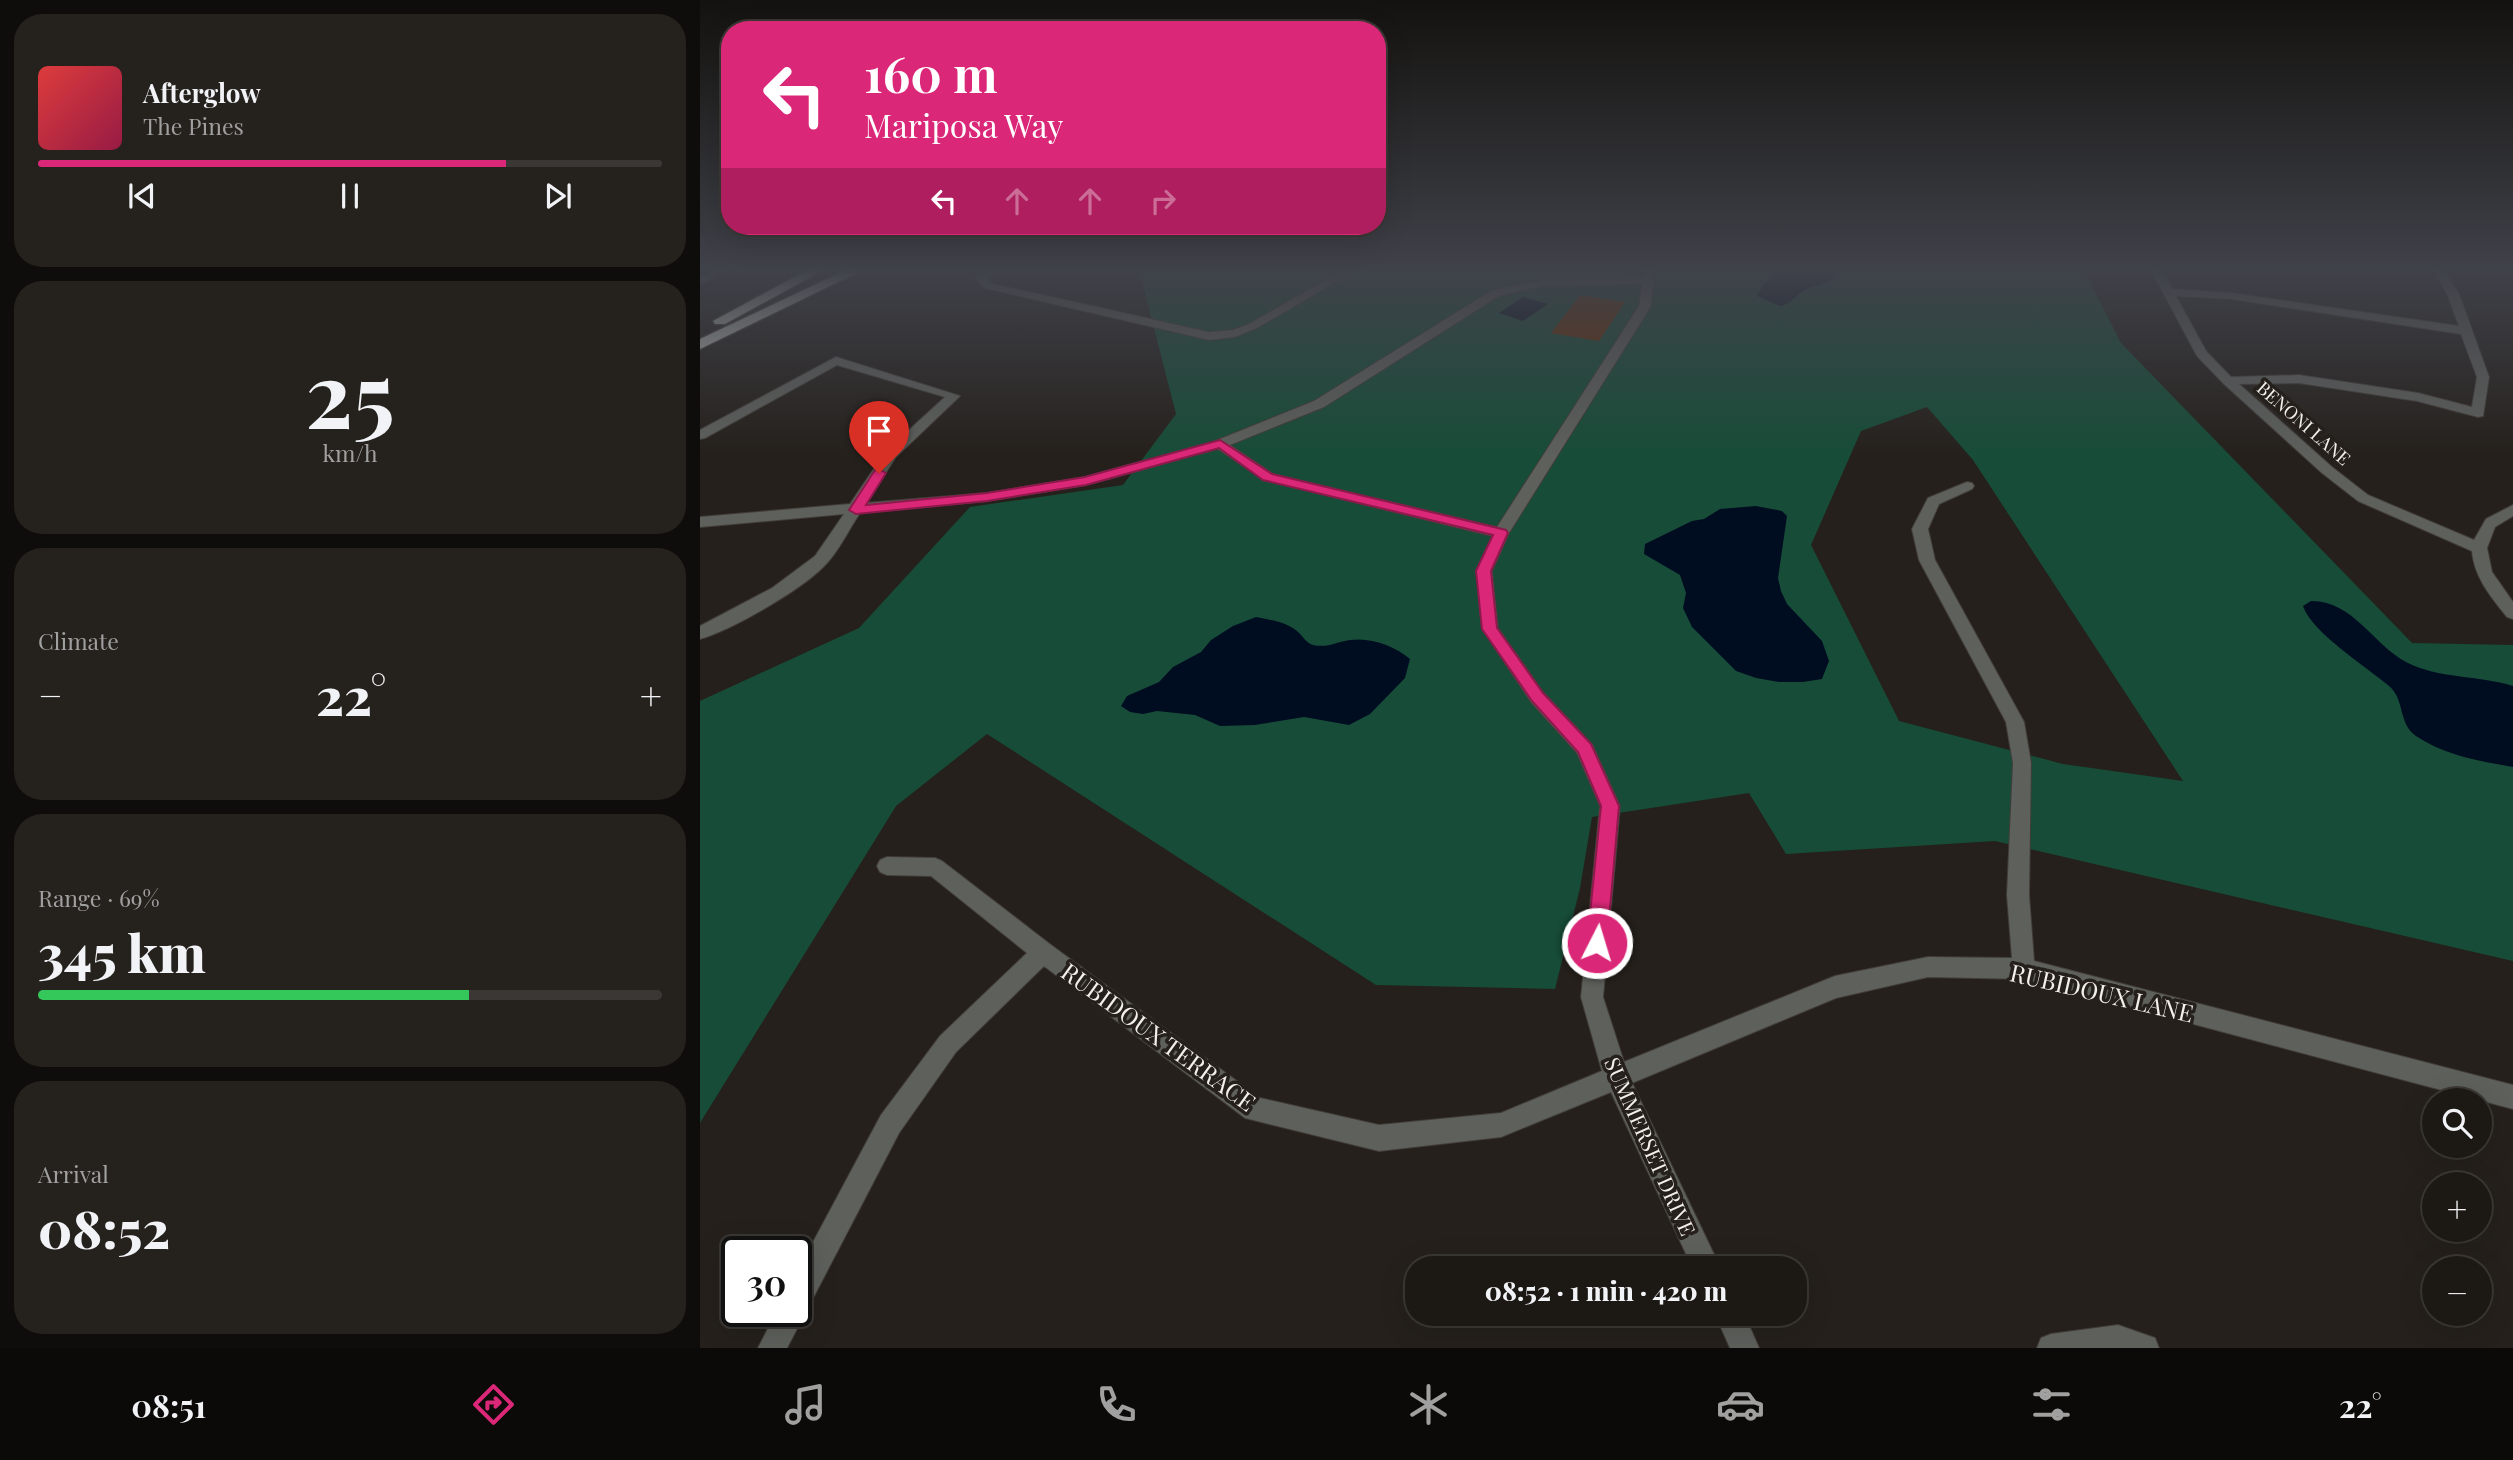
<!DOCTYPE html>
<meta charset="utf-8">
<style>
body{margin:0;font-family:"Playfair Display",serif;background:#25211d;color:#f1f3f6;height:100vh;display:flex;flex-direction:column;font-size:26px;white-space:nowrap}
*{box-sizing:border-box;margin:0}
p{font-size:23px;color:#a0a0a0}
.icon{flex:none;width:38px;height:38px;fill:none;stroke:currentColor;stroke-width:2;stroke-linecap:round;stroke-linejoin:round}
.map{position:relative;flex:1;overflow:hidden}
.sheet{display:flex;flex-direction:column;gap:14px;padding:14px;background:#0f0d0b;width:700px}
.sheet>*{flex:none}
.hud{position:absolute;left:21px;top:21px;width:665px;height:214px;border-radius:28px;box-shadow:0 7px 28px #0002,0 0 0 2px #3a3734;background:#db2777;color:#fff;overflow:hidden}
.fabs{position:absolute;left:1722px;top:1088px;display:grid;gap:14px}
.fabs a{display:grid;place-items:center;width:70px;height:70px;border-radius:50%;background:#1c1814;box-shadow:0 7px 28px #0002,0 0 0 2px #3a3734;font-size:35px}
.speed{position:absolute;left:21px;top:1236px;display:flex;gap:14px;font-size:35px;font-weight:700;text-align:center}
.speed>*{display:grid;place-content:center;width:91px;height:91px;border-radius:50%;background:#1c1814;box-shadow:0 7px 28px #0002,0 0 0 2px #3a3734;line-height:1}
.speed .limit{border:4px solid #111;border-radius:10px;background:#fff;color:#111}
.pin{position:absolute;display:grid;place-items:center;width:60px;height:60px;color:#fff;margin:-72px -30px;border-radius:50% 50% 50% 0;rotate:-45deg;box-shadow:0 0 7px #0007}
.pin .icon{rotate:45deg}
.me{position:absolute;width:77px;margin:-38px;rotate:5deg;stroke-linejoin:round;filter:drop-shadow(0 0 5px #0008)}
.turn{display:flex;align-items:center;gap:24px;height:147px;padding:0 28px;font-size:32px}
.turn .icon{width:91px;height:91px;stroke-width:2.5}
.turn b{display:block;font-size:49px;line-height:60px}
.lanes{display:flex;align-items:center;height:66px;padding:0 28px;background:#0003;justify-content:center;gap:35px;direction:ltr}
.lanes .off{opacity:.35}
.big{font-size:52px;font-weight:800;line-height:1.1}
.sheet .widget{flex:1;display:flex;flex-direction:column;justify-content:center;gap:10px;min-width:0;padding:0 24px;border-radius:28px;background:#25211d}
.sheet .dial{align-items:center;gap:0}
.dial b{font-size:91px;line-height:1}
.song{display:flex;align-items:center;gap:21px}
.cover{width:84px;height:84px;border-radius:10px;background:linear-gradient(135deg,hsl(0 70% 55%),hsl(340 70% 35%))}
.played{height:7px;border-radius:4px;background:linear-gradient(90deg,#db2777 75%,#3a3734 75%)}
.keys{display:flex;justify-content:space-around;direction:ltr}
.heat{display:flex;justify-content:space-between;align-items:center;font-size:38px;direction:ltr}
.charge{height:10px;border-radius:5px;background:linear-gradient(90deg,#34c759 69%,#3a3734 0)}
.trip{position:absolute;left:705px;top:1256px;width:402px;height:70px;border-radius:28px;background:#1c1814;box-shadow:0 7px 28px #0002,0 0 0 2px #3a3734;font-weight:800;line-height:70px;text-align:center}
.menu{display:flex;height:112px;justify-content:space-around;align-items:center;background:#0b0a08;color:#a0a0a0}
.menu .icon{width:49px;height:49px}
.menu .selected{color:#db2777}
.menu b{font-size:32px;color:#f1f3f6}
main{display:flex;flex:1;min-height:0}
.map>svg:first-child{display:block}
</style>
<main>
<section class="sheet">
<div class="widget">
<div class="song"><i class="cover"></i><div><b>Afterglow</b><p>The Pines</p></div></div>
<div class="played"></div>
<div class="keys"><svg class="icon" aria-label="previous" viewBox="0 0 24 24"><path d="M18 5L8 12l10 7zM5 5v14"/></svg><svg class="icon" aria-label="pause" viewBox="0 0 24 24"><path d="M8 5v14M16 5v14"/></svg><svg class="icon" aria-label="next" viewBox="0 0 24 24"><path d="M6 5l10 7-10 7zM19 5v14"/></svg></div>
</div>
<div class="widget dial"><b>25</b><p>km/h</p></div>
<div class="widget"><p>Climate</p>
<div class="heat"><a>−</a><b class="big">22°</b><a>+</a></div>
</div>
<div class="widget"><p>Range · 69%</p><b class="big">345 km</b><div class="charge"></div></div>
<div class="widget"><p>Arrival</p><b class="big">08:52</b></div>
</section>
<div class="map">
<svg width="1813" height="1348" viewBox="0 0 1813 1348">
<rect width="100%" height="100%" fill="#25201b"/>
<path fill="#174d38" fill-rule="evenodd" d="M454,268H1383L1421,343L1712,643L1813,645V961L1295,841L1086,854L1049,793L892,817L880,888L855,989L676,985L287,734L196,806L0,1123V701L159,628L270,507L423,485L476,414L440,274ZM1227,407L1273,460L1483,781L1363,764L1199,721L1111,545L1161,431Z"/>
<path fill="#000d21" d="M1081,268H1137C1132,286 1118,283 1105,290C1095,295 1092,304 1080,306L1057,296L1064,284Z
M823,297L848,304L823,321L799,313Z
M1056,506L1082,511L1087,516L1078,578L1081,591L1087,604L1122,641L1129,661L1122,679L1103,682H1079L1056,678L1036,671L992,627L983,608L986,593L980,575L944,554L945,544L992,521L1004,519L1020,509Z
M1611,601C1652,600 1674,645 1706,662C1739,679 1778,675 1813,686V767C1779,761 1746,756 1716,736C1698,724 1705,699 1689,686C1667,667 1612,633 1603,606Z
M556,617C570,620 586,622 597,631C603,636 606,643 613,645C628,648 636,642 650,640C671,637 695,646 710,659L705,678L670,714L649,725L604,717L555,725L520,726L495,715L457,711L443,714L430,712L421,706L427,696L459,682L473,667L501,652L511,640L533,626Z"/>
<path fill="#682c02" d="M880,295L925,302L899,341L851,333Z"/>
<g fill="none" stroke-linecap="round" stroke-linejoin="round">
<defs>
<path id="minor" d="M19,268H33L0,284V277Z
M285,268H296L287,279L293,284L509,332L533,330L549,324L647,268H660L557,328L535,337L509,340L285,288L275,279Z
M944,268H954L951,306L809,533L792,571L798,628L843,692L892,744L920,806L903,997L924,1062L1135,976L1228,957L1312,958L1307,895L1313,763L1306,722L1219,560L1212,529L1228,498L1267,482L1272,483L1274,486L1272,489L1239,504L1228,529L1235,560L1324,722L1331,763L1329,895L1334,961L1813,1085V1109L1324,979L1228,977L1136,998L932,1083L1021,1269H993L911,1092L801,1137L679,1151L545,1118L344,966L256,1052L199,1133L87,1348H58L77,1311H96V1274L181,1115L240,1036L327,953L231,876L187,875L180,872L177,866L180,860L187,857L235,858L242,861L351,945L560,1098L679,1125L801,1113L902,1071L881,997L900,806L877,753L831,702L782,629L776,571L792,536L563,480L518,449L386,485L287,501L160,513C149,529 140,549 127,563C105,588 32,630 0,639V626L72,588L115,556L144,514L0,527V517L150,504L186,451L245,397L137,365L5,438L0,439V430L136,357L260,396L196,457L166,503L287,493L385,477L515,441L614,401L791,291L842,280L942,278ZM942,284L939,306L797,527L573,474L530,445L624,407L799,296L842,286Z
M1450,268H1461L1472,289L1531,293L1759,326L1747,294L1732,268H1743L1759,294L1789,377L1783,416L1778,417L1717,401L1599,383L1539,384L1632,467L1668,495L1774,540L1786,519L1813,505V516L1795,527L1787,548L1792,572L1813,602V619L1807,617C1791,597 1774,577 1772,551L1658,501L1622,473L1524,384L1497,356ZM1476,296L1531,299L1761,334L1777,377L1772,407L1718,393L1599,375L1531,377L1506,351Z
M1015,1314H1044L1059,1348H1030Z
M1418,1325L1455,1338L1459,1348H1337L1341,1338L1351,1334Z"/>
<path id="highway" d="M111,268H127L25,324H15L13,321Z
M150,268H167L0,349V339Z"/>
</defs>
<use href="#minor" stroke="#423d38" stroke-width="2"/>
<use href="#highway" stroke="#423d38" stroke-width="3"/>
<use href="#minor" fill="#5e605c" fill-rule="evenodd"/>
<use href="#highway" fill="#b3b7af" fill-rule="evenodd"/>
</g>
<linearGradient id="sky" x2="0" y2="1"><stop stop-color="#14120f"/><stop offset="0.59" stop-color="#40424a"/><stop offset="1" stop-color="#40424a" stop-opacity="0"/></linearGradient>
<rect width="1813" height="457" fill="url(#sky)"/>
<path fill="#db2777" stroke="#8e194d" stroke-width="2" d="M520,440L572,474L806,530L808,533L791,571L797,628L843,693L891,744L919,806L907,943L904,949L897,952L890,949L887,943L901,806L878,752L832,701L782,629L776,571L793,535L563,480L519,448L386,485L287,501L156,514L149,510L175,470L179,469L186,473L166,505L287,493L385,477Z"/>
<g text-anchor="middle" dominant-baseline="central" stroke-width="7" stroke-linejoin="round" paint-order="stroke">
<g font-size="18" fill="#f3efec" stroke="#25201b">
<text transform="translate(1604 423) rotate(41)">BENONI LANE</text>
</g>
<g font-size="21" fill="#f3efec" stroke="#25201b">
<text transform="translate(951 1146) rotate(66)">SUMMERSET DRIVE</text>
</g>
<g font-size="24" fill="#f3efec" stroke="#25201b">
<text transform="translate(1402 992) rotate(13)">RUBIDOUX LANE</text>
<text transform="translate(459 1036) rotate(36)">RUBIDOUX TERRACE</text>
</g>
</g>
</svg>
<div class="fabs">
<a><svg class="icon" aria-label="search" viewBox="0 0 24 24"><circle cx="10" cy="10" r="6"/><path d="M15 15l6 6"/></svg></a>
<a>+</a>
<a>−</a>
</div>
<div class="speed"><div class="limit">30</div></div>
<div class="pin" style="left:179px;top:473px;background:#d93025"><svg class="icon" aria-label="arrive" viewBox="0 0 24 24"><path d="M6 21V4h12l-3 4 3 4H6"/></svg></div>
<svg class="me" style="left:897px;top:943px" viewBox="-20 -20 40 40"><circle r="17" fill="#db2777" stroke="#fff" stroke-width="3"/><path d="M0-11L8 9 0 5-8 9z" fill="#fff"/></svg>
<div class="trip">08:52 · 1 min · 420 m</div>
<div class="hud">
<div class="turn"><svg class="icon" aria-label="left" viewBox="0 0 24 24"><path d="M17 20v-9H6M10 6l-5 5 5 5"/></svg><div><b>160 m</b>Mariposa Way</div></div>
<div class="lanes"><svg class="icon" aria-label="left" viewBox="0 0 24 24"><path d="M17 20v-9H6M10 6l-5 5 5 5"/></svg><svg class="icon off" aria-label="ahead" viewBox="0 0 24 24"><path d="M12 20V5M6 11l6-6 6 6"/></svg><svg class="icon off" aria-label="ahead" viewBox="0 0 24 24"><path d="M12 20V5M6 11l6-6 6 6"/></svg><svg class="icon off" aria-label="right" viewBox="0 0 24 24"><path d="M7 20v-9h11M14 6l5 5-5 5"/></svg></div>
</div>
</div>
</main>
<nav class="menu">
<b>08:51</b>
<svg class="icon selected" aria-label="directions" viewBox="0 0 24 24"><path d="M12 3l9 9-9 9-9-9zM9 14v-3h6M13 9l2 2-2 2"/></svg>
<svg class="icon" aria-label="music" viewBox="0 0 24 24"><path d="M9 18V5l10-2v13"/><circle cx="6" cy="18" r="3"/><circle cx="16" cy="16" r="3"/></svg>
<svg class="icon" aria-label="phone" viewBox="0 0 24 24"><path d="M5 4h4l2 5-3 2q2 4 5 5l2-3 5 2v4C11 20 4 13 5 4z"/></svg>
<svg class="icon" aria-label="climate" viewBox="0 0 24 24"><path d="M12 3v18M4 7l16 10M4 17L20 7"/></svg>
<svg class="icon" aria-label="car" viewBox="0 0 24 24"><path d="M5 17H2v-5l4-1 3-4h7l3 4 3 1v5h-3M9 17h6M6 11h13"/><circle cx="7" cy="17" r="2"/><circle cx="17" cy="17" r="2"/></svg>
<svg class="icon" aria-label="filters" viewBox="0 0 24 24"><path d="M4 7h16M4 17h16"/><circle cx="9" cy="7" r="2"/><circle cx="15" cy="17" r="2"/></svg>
<b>22°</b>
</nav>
